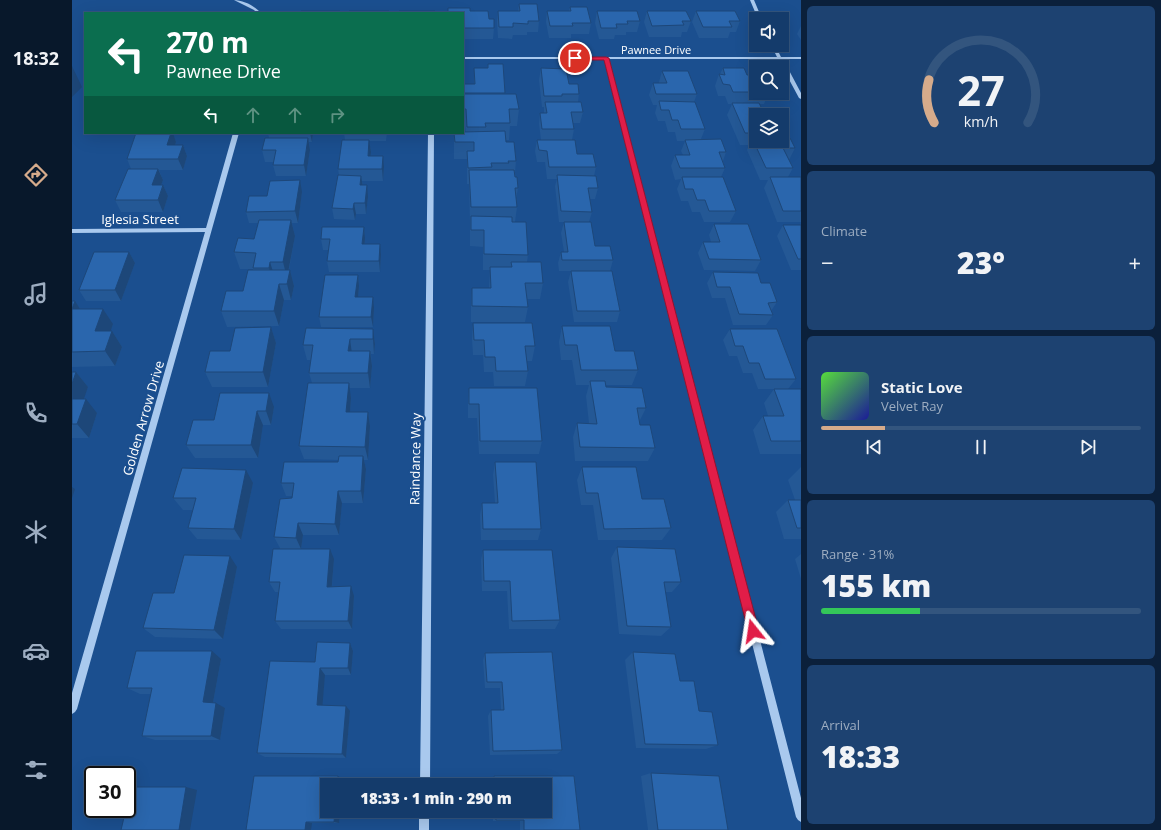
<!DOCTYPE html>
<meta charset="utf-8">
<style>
body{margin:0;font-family:"Open Sans",sans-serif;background:#1d4271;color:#f1f3f6;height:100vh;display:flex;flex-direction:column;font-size:15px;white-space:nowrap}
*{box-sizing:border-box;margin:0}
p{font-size:13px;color:#9dadc1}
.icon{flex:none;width:22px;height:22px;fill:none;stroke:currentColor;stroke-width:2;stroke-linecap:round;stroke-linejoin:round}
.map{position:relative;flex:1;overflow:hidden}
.details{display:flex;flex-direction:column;gap:6px;padding:6px;background:#0b203b;width:360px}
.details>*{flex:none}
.hud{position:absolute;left:12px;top:12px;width:380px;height:122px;border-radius:0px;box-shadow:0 4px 16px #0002,0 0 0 1px #33557e;background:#0b6e4f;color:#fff;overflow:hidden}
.controls{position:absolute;left:677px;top:12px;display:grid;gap:8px}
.controls a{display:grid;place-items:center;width:40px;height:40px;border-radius:0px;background:#143b6b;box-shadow:0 4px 16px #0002,0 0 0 1px #33557e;font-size:20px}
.speed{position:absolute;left:12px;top:766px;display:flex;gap:8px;font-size:20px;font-weight:700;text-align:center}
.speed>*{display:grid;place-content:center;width:52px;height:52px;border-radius:50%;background:#143b6b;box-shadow:0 4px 16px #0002,0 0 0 1px #33557e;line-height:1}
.speed .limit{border:2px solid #111;border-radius:6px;background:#fff;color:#111}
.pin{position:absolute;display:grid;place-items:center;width:34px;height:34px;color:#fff;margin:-17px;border:2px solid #fff;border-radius:50%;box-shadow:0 1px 4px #0007}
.me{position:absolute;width:44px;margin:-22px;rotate:345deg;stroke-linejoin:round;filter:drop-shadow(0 0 3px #0008)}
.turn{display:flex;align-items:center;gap:14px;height:84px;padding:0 16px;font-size:18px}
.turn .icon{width:52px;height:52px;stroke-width:2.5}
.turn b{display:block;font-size:28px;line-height:34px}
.lanes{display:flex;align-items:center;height:38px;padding:0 16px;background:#0003;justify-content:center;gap:20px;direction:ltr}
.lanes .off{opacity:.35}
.big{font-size:30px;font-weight:800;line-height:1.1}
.details .tile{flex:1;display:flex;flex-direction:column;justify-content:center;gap:6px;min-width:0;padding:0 14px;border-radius:6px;background:#1d4271}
.details .dial{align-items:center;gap:0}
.dial svg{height:104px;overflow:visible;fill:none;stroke:#33557e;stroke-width:7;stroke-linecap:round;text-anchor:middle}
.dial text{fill:#f1f3f6;stroke:none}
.song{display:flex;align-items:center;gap:12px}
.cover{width:48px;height:48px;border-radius:6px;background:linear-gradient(135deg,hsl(110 70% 55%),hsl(240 70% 35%))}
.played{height:4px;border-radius:2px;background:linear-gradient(90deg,#d6ab8b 20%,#33557e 20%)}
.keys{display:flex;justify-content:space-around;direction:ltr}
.heat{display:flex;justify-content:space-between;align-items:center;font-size:22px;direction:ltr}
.charge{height:6px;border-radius:3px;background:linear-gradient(90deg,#34c759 31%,#33557e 0)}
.trip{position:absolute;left:248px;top:778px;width:232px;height:40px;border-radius:0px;background:#143b6b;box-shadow:0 4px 16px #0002,0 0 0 1px #33557e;font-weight:800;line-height:40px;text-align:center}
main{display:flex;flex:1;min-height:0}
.dock{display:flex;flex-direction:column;width:72px;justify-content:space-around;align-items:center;background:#08182b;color:#9dadc1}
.dock .icon{width:28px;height:28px}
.dock .on{color:#d6ab8b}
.dock b{font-size:18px;color:#f1f3f6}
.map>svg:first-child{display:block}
</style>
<main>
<nav class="dock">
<b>18:32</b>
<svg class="icon on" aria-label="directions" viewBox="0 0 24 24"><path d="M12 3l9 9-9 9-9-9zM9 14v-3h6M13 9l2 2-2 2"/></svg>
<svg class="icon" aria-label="music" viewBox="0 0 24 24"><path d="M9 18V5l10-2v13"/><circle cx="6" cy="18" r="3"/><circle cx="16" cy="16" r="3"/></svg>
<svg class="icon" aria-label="phone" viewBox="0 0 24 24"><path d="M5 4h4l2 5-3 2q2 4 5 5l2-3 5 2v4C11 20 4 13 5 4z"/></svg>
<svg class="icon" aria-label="climate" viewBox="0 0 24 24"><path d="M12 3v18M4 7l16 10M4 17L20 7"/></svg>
<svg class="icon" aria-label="car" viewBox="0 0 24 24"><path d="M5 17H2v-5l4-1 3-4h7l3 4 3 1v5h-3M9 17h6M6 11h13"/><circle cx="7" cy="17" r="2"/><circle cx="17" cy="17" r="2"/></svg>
<svg class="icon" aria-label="filters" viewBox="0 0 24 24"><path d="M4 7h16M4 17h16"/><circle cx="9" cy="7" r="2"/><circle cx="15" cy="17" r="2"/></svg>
</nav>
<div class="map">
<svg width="729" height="830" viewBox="0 0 729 830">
<rect width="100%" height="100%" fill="#1b4f8f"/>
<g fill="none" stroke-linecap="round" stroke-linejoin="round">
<path fill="#a9c9ee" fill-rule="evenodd" d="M162,0C171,0 183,6 189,13H185L182,10Z
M678,0H682L690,19H686Z
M699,45H703L709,57H729V59H711L729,93V99L727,98L706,59H537L729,798V822L726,820L724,817L532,59H391V57H705Z
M161,133H167L5,709L3,712L0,714V693L133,232L0,233V229L134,228Z
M356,133H362L358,785H348Z
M347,811H357V830H347Z"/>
</g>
<path fill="#245895" d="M447,4L467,21L466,32H455V35H441L440,39L426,38L425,22L426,11H446Z
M498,7L519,23L517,34H499V38H477L474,22L475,11H497Z
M398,11L417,19L422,28L421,39H391V13Z
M525,11L568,21L565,32H554V35H543L542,39H527L523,23Z
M575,11L619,21L615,32H610L609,37H577L572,22Z
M624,11L668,21L664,32H658L656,38H627L620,22Z
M729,26V40L725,34Z
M416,64H431L433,94L447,109L445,126H438L437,140H434V142L444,161L443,173L446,188L444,199L445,207L443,222L456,255L455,262L471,283L468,299H455L456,307L453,322H399V304L400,288H417L418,270H411V247L398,246V224L397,184H395V159H382V133L394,132L393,126H391V84H402V68H415Z
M469,68L497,84L507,94L506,102L511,112L508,123H501L502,129L500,140L505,154L524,167L522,176L526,188L523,199H518L520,212L517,222L523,246L541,260L538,271H487L486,263L489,252H492L489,233L492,222H487L483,186L485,179H475L473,162H465L463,151L465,140H469L467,124L468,113H472V107H470L467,80Z
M651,68L684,78V93H697L692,104H687L684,115V141H710V119L717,133L715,138L723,148L717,160H716L721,168L716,177H729V222H705L692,188L696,180H688L675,150L677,145H668L655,115L660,104H656L653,96H646L643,86L647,74H648Z
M590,71L625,94L622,102L633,129L629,139L654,152L651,161L653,168L649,177L664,211L658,222H632L628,212H620L616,201H609L605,189L609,179L603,180L599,166L603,155H611L609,151L613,141H605L603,132H596L593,121H586L583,113L585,105H581L577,95L581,83H587V82Z
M64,133H106V134H101L104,142L103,145H111L115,156L111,170H87L91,180L89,185H91L96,196L91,212H49L43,200L59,169L55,159Z
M196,133H241L240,142H237L238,150L234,176H204L201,165L202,162H193L190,150L197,138Z
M272,133H315L314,141H297L299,152L298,156L312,167L311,181H290L291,185L296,197L294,214H284L283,220L262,219L260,208L267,175L266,169L273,140Z
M230,192L226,223H220L223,236L217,270H218L222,286L219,300H212L207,326L155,327L149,311L171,291L181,270V269H168L162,252L182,239L186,223H177L174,212L195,196Z
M642,224L689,260L683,271L632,270L626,253L631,242H639L637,235Z
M711,225H729V270H719L705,236Z
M292,227L293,238V244L309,255L308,272H257L255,261L256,250H251L249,239Z
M57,252L63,263L49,301H14L7,290Z
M499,271L548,311L545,322H502L496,282Z
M641,272L689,283L705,302L699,311L701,315L694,325H661L653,298H640L635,283Z
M286,275L287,286L286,297L302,308L301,327H249L247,317Z
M0,301L8,309L41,324L38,331H40L50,347L43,366L0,367Z
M401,323L463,346L460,361H455L456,371L453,386H422L421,372H412L411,355H401L400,339Z
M490,326L543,351L566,370L560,385H534V387L574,408L567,422L568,425L583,448L576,461H503L501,437L505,423H517L514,396L517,385H504L500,360H489L487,342Z
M199,327L204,343L196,387H140L133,372Z
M301,329L303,344L302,354H299L300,366L298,388H277L279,398L278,412H296L298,426L296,460H292L294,469L291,503H270L267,535H231L229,549L262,559L260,587L282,596L280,629H209L203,621L207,592H203L197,582L208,548L202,537L220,498V496H214L209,483L266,462L267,460L232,459L227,446L240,383L237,373L239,360H235L231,345Z
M658,329L724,379L716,389H686L680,373H671L665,356H657L651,340Z
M0,372H4L16,387L11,399L25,413L17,438H0Z
M397,388L470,441L467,454H407L405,418H396V402Z
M702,389H729V454H688L681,430L691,416H696L692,403Z
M202,407L199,425H191L186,458H123L114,445L142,420Z
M423,462L469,529L466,540H409L408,515L410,503H423L421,475Z
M510,467L570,499L599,528L590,540H526L521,505H509L505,480Z
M729,467V539H712L704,512L716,500H723L716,480Z
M181,483L169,540L125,539L116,528L121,510H111L101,498Z
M545,547L609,582L600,592H593L599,627L589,636L547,634L539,558Z
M411,550L488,620L483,629H437L435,591H410L409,560Z
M729,554V579L723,559Z
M165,567L151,639L83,637L71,628L102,593Z
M278,643L281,651L279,675H253L250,705L278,711L274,758L193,757L185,753L243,662Z
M561,652L627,711L646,745L634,749L564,748L553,660Z
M413,653L490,750L485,754L418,755L416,716L419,710H429L428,688H413L411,660Z
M149,659L141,703L153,708L148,740H83L70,736L79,694H68L55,688Z
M579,773L656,830H576L569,776Z
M422,776H502L508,830H448V821H421V811H473V785H420L419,779Z
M270,779L255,811H268L267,823H240L174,830Z"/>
<path fill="#1d4779" d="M0,66L10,87L0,97Z
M99,133H101L104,142L99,157L95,145Z
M238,133H241L240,142Z
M236,138L238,150L234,176L232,165Z
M297,140L299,152L297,167L296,156Z
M111,145L115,156L111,170L106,159Z
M311,156L312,167L311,181L310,169Z
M86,169L91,180L85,196L80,185Z
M289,176L291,187L288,185Z
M228,180L230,192L226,223L223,211Z
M91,185L96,196L91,212L86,200Z
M295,185L296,197L294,214L293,203Z
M282,203L284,214L283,220L281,209Z
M219,220L223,236L215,278L211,262Z
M292,227L293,238L292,255L290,244Z
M308,244L309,255L308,272L307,261Z
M57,252L63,263L49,301L43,290Z
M198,262L203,278L202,284L197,268Z
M218,270L222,286L219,300L215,284Z
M286,275L287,286L285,308L283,297Z
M207,284L212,300L207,326L202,311Z
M301,297L302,308L301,327L299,317Z
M3,301L13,317L0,309Z
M31,309L41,324L33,347L23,331Z
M199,327L204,343L196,387L191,372Z
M301,329L303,344L302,354L301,339Z
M40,331L50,347L43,366L33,351Z
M278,339L280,354L276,351Z
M298,351L300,366L298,388L296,373Z
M4,372L16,387L7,413L0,406V384Z
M277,383L279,398L277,426L274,412Z
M197,393L202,407L199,425L194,411Z
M14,399L25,413L17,438L5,424Z
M185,411L191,425L186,458L179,445Z
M296,412L298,426L296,460L293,447Z
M291,456L294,469L291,503L289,491Z
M174,470L181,483L169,540L162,529Z
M0,487L3,489L0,498Z
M266,491L270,503L267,535L263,524Z
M226,523L231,535L229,549L224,538Z
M258,549L262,559L259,596L255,587Z
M158,556L165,567L151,639L142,630Z
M279,586L282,596L280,629L276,621Z
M278,643L281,651L279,675L276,668Z
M140,651L149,659L140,708L131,702Z
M248,668L253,675L250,711L245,705Z
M144,703L153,708L148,740L139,736Z
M274,706L278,711L274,758L270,754Z
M266,776L270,779V785H265Z
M114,787L125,790L118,830H107Z
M263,811H268L267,823L262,822Z
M234,822L240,823L239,830H233Z"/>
<path fill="#2a66ad" stroke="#1d4779" d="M447,4H465L467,21H456V24L441,23V27H427L426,11H448Z
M498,7H515L519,23H500L501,26H478L475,11H499Z
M376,8H398V11H416L417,19H422V28H391V13H376Z
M229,11H268V13H228Z
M277,11H317V13H277Z
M327,11H363V13H327Z
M525,11H565L568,21H555L556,24H544L545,28H529Z
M575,11H614L619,21H610L612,25L580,26Z
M624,11H663L668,21H657L660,27H631Z
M416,64H431L433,93H391V84H403L402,68H416Z
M469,68L494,69L497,84H506L507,94H490V96H472Z
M651,68H672L675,75H683L684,78V92H661L658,85L651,84L647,74L653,75Z
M590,71H616L625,94H584L581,83H595Z
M391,94H444L447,109H437L438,123H413L414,127H395L394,109H391Z
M587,101L623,102L633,129H609L606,120H600L597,110H589Z
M473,102H509L511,112H499L502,129H470L468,113H475Z
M660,103H687L693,115H684V133H673Z
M710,119L717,133H710Z
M433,131L434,142H442L444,161H436L437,163H419L420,167L396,168L395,151H402V142H383L382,133H391V132Z
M64,133H99L95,145H111L106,159H55Z
M193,138H236L232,165H201L204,150H190Z
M680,138H684V141H710V138H718L723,148H711L721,168H694Z
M649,139L654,152H647L653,168H608L603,155H618L613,140Z
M270,140H297L296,156H311L310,169H266Z
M465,140H503L505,154H521L524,167H477L475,151L467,150Z
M56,169H86L80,185H91L86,200H43Z
M397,170H442L443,177H445L446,188H443L445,207H399Z
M266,175L289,176L288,185H295L293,203H282L281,209L260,208Z
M485,175L524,176L526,188H516L520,212L489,211Z
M610,177H651L664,211H637L633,200H625L621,189H613Z
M698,177H729V211H711Z
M228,180L223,211L174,212L177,196H195L198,181Z
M399,216L440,217V222H454L456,255L412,254V230H399Z
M187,220H219L211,262H198L197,268H181L184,253L162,252L166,238L182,239Z
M492,222H519L523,246H538L541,260H490L489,252H496Z
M642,224H676L689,260L637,259L631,242H648Z
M711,225H729V259H726Z
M250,227H292L290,244H308L307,261H255L258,239H249Z
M22,252H57L43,290H7Z
M439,262H469L471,283H453L456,307L400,306V288H419L418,267H440Z
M176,270H218L215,284H207L202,311H149L154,291H171Z
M499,271H540L548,311H505Z
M641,272L686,273L689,283H698L705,302L696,303L701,315L667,314L658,287H645Z
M253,275H286L283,297H301L299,317H247Z
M0,301H3L0,309H31L23,331H40L33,351L0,352Z
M401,323H460L463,346H453L456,371H424L423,357H413L412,340H402Z
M490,326H538L543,351H562L566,370H509L505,345H493Z
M199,327L191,372H133L138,351H158L163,328Z
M234,328L301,329V339H278L276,351H298L296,373H237L241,345H231Z
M658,329H705L724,379H693L687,363H677L671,346H663Z
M0,372H4L0,384Z
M518,381H533L534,387L570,388L574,408H565L568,425H578L583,448L508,447L505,423L525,424Z
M236,383H277L274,412H296L293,447L227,446Z
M397,388H465L470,441H408L407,404H397Z
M702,389H729V441H699L691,416H712Z
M148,393H197L194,411H185L179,445H114L121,420H142Z
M0,399H14L5,424H0Z
M267,456H291L289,491H266L263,524L226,523L224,538L202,537L208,499L220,498L222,483H209L212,462H266Z
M423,462H464L469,529H411L410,503H426Z
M510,467H564L570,499H592L599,528L532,529L526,493H514Z
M110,468L174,470L162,529L116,528L124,498H101Z
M716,500H729V528H725Z
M545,547L603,549L609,582H592L599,627L555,626Z
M201,549H258L255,587L279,586L276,621H203L208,582H197Z
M411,550H480L488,620L440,621L438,581H412Z
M112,555L158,556L142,630L71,628L81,593H102Z
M245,642L278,643L276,668H248L245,705L274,706L270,754L185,753L198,661L243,662Z
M64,651H140L131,702L144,703L139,736H70L80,688H55Z
M480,652L490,750L421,751L419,710H432L430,682H415L413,653Z
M561,652L603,654L608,681H622L627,711L640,712L646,745L573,744Z
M579,773L647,776L656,830H586Z
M182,776H266L265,785H255V811H263L262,822H234L233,830H174Z
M422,776H502L508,830H452V820H424L423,811H473V785H422Z
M59,787H114L107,830H49L54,809H55V804Z"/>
<path fill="#e11d48" stroke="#92132f" d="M501,57H534L537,58L687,631L685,635L681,637L677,635L676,631L532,60H501Z"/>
<g text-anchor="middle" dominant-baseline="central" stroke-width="4" stroke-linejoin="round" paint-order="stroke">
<g font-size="11" fill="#fff" stroke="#1b4f8f">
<text x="584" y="49">Pawnee Drive</text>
</g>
<g font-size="13" fill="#fff" stroke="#1b4f8f">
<text x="68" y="219">Iglesia Street</text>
<text transform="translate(71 418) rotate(-74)">Golden Arrow Drive</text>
<text transform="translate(343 459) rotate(-89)">Raindance Way</text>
</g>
</g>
</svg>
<div class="controls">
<a><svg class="icon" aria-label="sound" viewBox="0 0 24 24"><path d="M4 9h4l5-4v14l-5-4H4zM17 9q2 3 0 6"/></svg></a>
<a><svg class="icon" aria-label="search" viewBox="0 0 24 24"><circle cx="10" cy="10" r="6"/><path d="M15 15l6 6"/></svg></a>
<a><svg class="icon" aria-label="layers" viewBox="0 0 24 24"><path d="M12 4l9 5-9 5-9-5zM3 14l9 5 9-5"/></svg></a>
</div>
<div class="speed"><div class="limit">30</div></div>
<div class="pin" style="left:503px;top:58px;background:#d93025"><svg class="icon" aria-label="arrive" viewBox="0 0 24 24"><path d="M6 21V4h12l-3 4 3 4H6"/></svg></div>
<svg class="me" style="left:681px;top:631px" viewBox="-20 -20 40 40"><path d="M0-17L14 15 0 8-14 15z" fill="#e11d48" stroke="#fff" stroke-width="4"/></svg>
<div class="trip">18:33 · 1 min · 290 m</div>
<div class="hud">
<div class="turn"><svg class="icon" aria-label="left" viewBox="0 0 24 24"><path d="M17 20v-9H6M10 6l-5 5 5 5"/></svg><div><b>270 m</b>Pawnee Drive</div></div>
<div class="lanes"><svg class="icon" aria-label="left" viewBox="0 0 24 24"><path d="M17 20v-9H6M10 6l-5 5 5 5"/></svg><svg class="icon off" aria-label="ahead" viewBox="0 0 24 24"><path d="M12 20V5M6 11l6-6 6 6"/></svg><svg class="icon off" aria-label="ahead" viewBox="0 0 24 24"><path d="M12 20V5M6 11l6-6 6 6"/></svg><svg class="icon off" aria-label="right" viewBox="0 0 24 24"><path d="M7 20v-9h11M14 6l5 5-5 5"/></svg></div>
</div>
</div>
<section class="details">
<div class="tile dial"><svg viewBox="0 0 100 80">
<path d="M14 69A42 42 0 1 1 86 69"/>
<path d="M14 69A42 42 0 0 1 10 36" stroke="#d6ab8b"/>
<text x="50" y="56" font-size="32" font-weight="700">27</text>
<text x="50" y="72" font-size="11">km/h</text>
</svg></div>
<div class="tile"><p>Climate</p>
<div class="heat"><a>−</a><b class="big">23°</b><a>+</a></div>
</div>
<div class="tile">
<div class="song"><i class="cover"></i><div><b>Static Love</b><p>Velvet Ray</p></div></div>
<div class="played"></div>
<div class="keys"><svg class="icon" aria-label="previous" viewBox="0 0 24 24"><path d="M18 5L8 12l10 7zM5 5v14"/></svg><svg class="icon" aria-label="pause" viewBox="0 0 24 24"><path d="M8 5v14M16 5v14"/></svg><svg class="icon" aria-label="next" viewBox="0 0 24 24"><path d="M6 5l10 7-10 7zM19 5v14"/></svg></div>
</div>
<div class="tile"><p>Range · 31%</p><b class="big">155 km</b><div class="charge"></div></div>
<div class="tile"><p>Arrival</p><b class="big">18:33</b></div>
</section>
</main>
